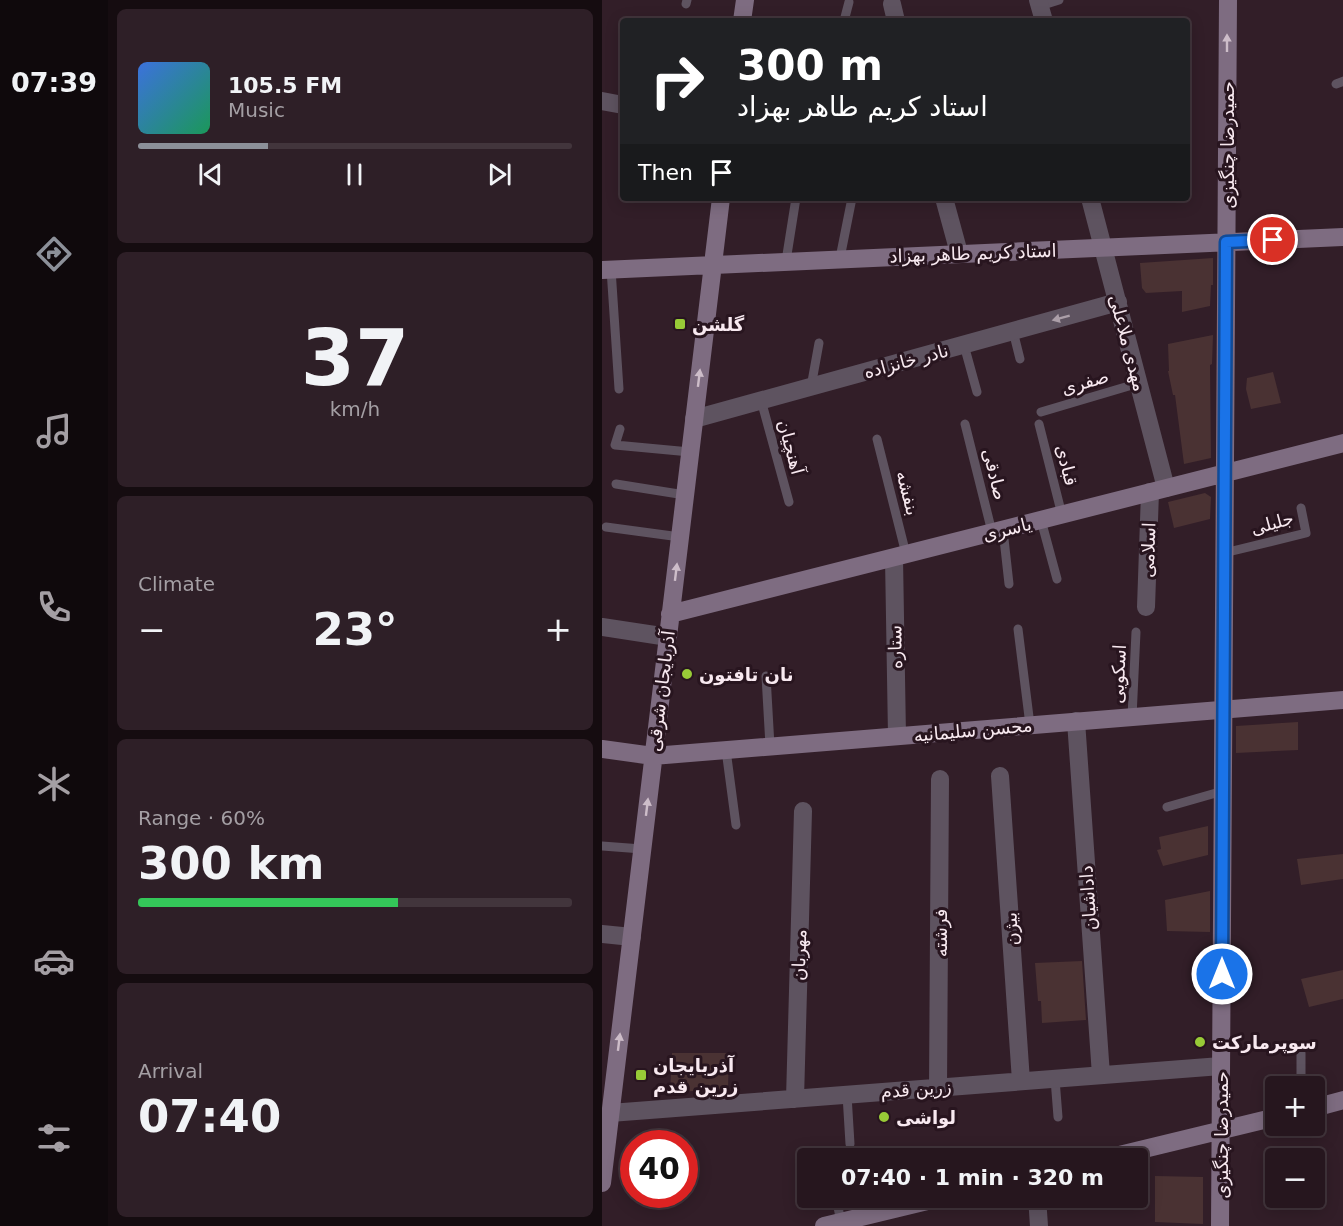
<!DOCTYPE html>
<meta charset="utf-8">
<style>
body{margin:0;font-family:"DejaVu Sans","Noto Sans Arabic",sans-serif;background:#2e1f27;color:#f1f3f6;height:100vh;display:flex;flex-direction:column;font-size:22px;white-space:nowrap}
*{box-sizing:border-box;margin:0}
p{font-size:20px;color:#a49fa4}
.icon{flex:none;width:33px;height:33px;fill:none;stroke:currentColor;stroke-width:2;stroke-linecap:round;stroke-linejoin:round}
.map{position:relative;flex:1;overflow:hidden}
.side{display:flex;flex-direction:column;gap:9px;padding:9px;background:#150c10;width:494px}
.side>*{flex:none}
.top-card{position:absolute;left:18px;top:18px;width:570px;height:183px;border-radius:6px;box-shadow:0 3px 15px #0003,0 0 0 2px #42353c;background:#202124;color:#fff;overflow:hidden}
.controls{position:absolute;left:663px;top:1076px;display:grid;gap:12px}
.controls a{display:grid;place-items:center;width:60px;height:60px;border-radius:6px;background:#26161e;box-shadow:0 3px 15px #0003,0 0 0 2px #42353c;font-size:30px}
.speed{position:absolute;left:18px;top:1130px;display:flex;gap:12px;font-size:30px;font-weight:700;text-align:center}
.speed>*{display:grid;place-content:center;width:78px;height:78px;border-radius:50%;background:#26161e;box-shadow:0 3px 15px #0003,0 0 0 2px #42353c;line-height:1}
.speed .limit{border:9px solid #d22;background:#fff;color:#111}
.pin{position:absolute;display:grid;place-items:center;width:51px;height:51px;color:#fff;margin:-26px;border:3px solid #fff;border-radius:50%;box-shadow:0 2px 6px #0007}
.me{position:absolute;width:66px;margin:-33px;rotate:0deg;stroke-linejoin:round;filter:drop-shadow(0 0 4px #0008)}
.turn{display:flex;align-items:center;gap:21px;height:126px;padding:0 18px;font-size:27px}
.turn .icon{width:78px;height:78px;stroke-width:2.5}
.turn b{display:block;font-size:42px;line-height:51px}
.then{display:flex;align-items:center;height:57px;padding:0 18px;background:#0003;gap:12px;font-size:22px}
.big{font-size:45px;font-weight:700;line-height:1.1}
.side .tile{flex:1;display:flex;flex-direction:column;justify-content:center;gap:9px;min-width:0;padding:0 21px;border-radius:9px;background:#2e1f27}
.side .dial{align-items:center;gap:0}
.dial b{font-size:78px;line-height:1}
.song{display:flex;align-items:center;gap:18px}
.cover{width:72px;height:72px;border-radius:9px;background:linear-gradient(135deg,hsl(220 70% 55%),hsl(150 70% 35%))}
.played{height:6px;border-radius:3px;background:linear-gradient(90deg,#8c9099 30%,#42353c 30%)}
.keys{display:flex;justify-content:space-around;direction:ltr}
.heat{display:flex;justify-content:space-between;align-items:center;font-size:33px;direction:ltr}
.charge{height:9px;border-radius:4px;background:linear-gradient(90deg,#34c759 60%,#42353c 0)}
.trip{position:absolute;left:195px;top:1148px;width:351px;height:60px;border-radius:6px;background:#26161e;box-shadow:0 3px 15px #0003,0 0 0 2px #42353c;font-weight:700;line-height:60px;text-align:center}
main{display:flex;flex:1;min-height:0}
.tab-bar{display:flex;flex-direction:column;width:108px;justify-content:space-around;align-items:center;background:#0f090c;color:#a49fa4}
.tab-bar .icon{width:42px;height:42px}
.tab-bar .selected{color:#8c9099}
.tab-bar b{font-size:27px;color:#f1f3f6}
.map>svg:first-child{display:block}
</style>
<main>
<nav class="tab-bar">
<b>07:39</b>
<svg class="icon selected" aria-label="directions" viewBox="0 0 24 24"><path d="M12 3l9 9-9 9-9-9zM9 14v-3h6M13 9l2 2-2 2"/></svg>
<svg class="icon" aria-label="music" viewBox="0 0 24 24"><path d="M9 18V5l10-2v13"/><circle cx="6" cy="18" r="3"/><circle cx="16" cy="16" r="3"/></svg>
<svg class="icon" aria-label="phone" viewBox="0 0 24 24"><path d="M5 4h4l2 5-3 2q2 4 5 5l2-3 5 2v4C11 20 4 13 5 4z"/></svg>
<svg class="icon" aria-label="climate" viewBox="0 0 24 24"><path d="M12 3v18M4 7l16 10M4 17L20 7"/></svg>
<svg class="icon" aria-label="car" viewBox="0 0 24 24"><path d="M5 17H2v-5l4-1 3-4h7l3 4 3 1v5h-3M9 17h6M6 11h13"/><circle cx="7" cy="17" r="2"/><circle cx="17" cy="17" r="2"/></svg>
<svg class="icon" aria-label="filters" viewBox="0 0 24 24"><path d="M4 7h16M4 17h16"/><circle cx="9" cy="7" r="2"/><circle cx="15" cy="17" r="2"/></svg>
</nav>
<section class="side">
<div class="tile">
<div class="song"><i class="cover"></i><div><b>105.5 FM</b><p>Music</p></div></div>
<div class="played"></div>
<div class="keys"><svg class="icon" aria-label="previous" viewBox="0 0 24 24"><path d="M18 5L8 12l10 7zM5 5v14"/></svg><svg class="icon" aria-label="pause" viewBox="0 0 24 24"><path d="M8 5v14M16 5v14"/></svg><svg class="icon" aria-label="next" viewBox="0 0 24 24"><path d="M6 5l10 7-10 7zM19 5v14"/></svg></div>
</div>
<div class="tile dial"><b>37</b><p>km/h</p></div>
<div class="tile"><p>Climate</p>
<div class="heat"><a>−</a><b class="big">23°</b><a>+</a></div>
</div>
<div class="tile"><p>Range · 60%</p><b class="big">300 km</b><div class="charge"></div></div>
<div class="tile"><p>Arrival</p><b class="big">07:40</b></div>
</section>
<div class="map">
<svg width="742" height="1226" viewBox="0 0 742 1226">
<rect width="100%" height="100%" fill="#321e28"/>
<path fill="#4a3233" d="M611,258V285H609L608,306L580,312V291L544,293L540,288L538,263Z
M611,335L610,364L608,365L609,458L582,464L573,395H571L566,371H567L566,344Z
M671,372L679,403L649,409L644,389L645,378Z
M603,493L609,497L608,519L572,528L566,502Z
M696,722V750L634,753V726Z
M606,826V855L561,866L555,850L559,849L557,837Z
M741,854V879L699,885L695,859Z
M608,891V932L565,931L563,900Z
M480,961L484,1020L440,1023L439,1001H436L433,963Z
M741,970V999L707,1007L699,979Z
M70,1053H127L126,1088L68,1093Z
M553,1176L601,1177V1224L553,1222Z"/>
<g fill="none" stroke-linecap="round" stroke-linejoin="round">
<path stroke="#5e5360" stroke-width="9" d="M84,4L85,0
M438,6L457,0
M242,21L247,2
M734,84L742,81
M238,258L250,198
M184,261L194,198
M9,269L17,389
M411,331L418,359
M362,345L375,392
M209,387L217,343
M159,400L187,502
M439,412L537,383
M363,424L390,532
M437,424L460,515
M18,429L13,445L88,452
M275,439L304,554
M14,484L83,495
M439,520L455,579
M4,527L78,537
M401,530L407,584
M622,553L704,533L699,508
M416,629L428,725
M164,676L168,746
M530,717L534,632
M124,750L134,825
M565,807L621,791
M0,846L40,849
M699,1053V1086
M453,1079L456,1117
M245,1095L248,1144
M234,1197L239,1222"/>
<path stroke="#5e5360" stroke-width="18" d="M436,0L442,21
M290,4L294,21
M0,101L21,105
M342,198L357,253
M488,198L564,488
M92,419L516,302
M292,558L295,736
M544,607L548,492
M0,627L66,637
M474,721L499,1075
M398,776L419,1081
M0,934L30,937
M336,1088L338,779
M193,1099L201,811
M8,1113L619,1066
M435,1197L437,1226"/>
<path stroke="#7e6c81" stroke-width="18" d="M140,21L143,0
M0,270L742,237
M68,614L742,443
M0,749L51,756L742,700
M712,1108L742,1100
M505,1158L674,1117
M0,1183L119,198
M222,1226L342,1197
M618,1226L626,0"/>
</g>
<defs><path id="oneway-solid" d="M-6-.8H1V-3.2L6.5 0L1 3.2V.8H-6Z" transform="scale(1.5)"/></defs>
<g fill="#cdbdc9">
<use href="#oneway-solid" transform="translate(625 43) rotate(-90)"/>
<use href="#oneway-solid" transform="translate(97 378) rotate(-83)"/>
<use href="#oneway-solid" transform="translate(74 572) rotate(-83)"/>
<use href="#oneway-solid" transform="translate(45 807) rotate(-83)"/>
<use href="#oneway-solid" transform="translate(17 1042) rotate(-83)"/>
</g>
<use fill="#ab9ea8" href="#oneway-solid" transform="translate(459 318) rotate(165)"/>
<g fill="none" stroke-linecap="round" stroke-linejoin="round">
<defs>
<path id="route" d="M620,974L624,242L671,240"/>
</defs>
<use href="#route" stroke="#114b97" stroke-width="15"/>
<use href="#route" stroke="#1a73e8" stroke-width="10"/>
</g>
<g fill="#98cb37" stroke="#28151f" stroke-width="2">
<rect x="72" y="318" width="12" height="12" rx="3"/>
<circle cx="85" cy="674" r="6"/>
<circle cx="598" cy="1042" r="6"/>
<rect x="33" y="1069" width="12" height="12" rx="3"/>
<circle cx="282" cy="1117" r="6"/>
</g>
<g text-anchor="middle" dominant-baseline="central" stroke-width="6" stroke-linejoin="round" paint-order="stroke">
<g font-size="18" fill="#f8e9f0" stroke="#28151f">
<text transform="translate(625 145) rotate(-90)">حمیدرضا چنگیزی</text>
<text transform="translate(371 253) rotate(-2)">استاد کریم طاهر بهزاد</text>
<text transform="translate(526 343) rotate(75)">مهدی ملاعلی</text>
<text transform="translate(304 361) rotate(-15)">نادر خانزاده</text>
<text transform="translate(483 382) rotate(-16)">صفری</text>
<text transform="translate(189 447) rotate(75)">آهنچیان</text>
<text transform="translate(465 465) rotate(76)">قبادی</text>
<text transform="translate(393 474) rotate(76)">صادقی</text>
<text transform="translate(306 493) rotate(76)">بنفشه</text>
<text transform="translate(670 523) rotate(-15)">جلیلی</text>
<text transform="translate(405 529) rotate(-14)">یاسری</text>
<text transform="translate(546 550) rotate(-88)">اسلامی</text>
<text transform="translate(293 647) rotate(-91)">ستاره</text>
<text transform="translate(516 674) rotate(-87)">اسکویی</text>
<text transform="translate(59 691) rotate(-83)">آذربایجان شرقی</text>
<text transform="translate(371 730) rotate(-5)">محسن سلیمانیه</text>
<text transform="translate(486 898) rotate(-94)">داداشیان</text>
<text transform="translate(409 929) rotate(-94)">بیژن</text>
<text transform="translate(338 933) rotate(-90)">فرشته</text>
<text transform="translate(197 955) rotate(-88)">مهربان</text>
<text transform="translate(314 1089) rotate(-4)">زرین قدم</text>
<text transform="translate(619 1135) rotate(-90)">حمیدرضا چنگیزی</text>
</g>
<g font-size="18" font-weight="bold" fill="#f8e9f0" stroke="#28151f" text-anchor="start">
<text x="90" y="324">گلشن</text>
<text x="97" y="674">نان تافتون</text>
<text x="610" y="1042">سوپرمارکت</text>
<text x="51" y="1065">آذربایجان<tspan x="51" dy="21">زرین قدم</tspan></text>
<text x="294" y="1117">لواشی</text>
</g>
</g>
</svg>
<div class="controls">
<a>+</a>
<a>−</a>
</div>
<div class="speed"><div class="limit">40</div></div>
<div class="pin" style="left:671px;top:240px;background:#d93025"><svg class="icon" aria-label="arrive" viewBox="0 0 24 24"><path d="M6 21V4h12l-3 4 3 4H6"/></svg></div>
<svg class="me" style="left:620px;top:974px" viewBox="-20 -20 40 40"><circle r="17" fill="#1a73e8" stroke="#fff" stroke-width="3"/><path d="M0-11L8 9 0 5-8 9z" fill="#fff"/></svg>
<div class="trip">07:40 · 1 min · 320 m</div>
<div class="top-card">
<div class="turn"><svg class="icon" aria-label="right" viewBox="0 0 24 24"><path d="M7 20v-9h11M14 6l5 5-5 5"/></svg><div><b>300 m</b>استاد کریم طاهر بهزاد</div></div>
<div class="then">Then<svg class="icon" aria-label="arrive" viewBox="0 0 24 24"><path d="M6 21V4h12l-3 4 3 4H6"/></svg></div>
</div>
</div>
</main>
